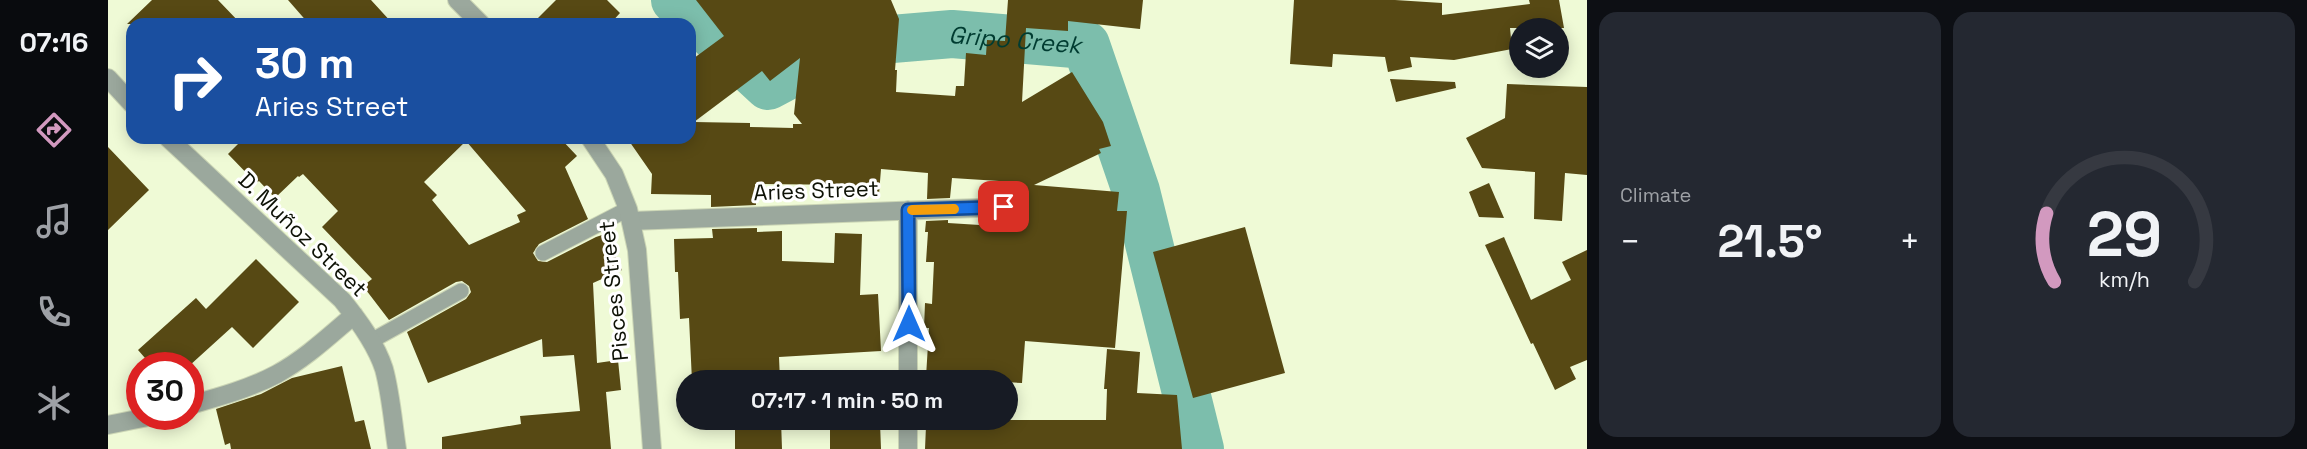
<!DOCTYPE html>
<meta charset="utf-8">
<style>
body{margin:0;font-family:"Space Grotesk",sans-serif;background:#242831;color:#f1f3f6;height:100vh;display:flex;flex-direction:column;font-size:22px;white-space:nowrap}
*{box-sizing:border-box;margin:0}
p{font-size:20px;color:#9ea1a6}
.icon{flex:none;width:33px;height:33px;fill:none;stroke:currentColor;stroke-width:2;stroke-linecap:round;stroke-linejoin:round}
.map{position:relative;flex:1;overflow:hidden}
.sheet{display:flex;flex-direction:column;gap:12px;padding:12px;background:#0d0f14;width:720px}
.sheet>*{flex:none}
.banner{position:absolute;left:18px;top:18px;width:570px;height:126px;border-radius:18px;box-shadow:0 3px 15px #0003;background:#1a4fa0;color:#fff;overflow:hidden}
.controls{position:absolute;left:1401px;top:18px;display:grid;gap:12px}
.controls a{display:grid;place-items:center;width:60px;height:60px;border-radius:50%;background:#171b24;box-shadow:0 3px 15px #0003;font-size:30px}
.speed{position:absolute;left:18px;top:352px;display:flex;gap:12px;font-size:30px;font-weight:700;text-align:center}
.speed>*{display:grid;place-content:center;width:78px;height:78px;border-radius:50%;background:#171b24;box-shadow:0 3px 15px #0003;line-height:1}
.speed .limit{border:9px solid #d22;background:#fff;color:#111}
.pin{position:absolute;display:grid;place-items:center;width:51px;height:51px;color:#fff;margin:-26px;border-radius:12px;box-shadow:0 3px 9px #0006}
.me{position:absolute;width:66px;margin:-33px;rotate:0deg;stroke-linejoin:round;filter:drop-shadow(0 0 4px #0008)}
.turn{display:flex;align-items:center;gap:21px;height:126px;padding:0 30px;font-size:27px}
.turn .icon{width:78px;height:78px;stroke-width:2.5}
.turn b{display:block;font-size:42px;line-height:51px}
.big{font-size:45px;font-weight:700;line-height:1.1}
.sheet .tile{flex:1;display:flex;flex-direction:column;justify-content:center;gap:9px;min-width:0;padding:0 21px;border-radius:18px;background:#242831}
.sheet .dial{align-items:center;gap:0}
.dial svg{height:156px;overflow:visible;fill:none;stroke:#363941;stroke-width:7;stroke-linecap:round;text-anchor:middle}
.dial text{fill:#f1f3f6;stroke:none}
.heat{display:flex;justify-content:space-between;align-items:center;font-size:33px;direction:ltr}
.sheet .tiles{flex:1;display:grid;gap:12px;grid-template-columns:repeat(2,1fr)}
.trip{position:absolute;left:568px;top:370px;width:342px;height:60px;border-radius:30px;background:#171b24;box-shadow:0 3px 15px #0003;font-weight:700;line-height:60px;text-align:center}
main{display:flex;flex:1;min-height:0}
.tabs{display:flex;flex-direction:column;width:108px;justify-content:space-around;align-items:center;background:#090b0e;color:#9ea1a6}
.tabs .icon{width:42px;height:42px}
.tabs .selected{color:#d299bf}
.tabs b{font-size:27px;color:#f1f3f6}
.map>svg:first-child{display:block}
</style>
<main>
<nav class="tabs">
<b>07:16</b>
<svg class="icon selected" aria-label="directions" viewBox="0 0 24 24"><path d="M12 3l9 9-9 9-9-9zM9 14v-3h6M13 9l2 2-2 2"/></svg>
<svg class="icon" aria-label="music" viewBox="0 0 24 24"><path d="M9 18V5l10-2v13"/><circle cx="6" cy="18" r="3"/><circle cx="16" cy="16" r="3"/></svg>
<svg class="icon" aria-label="phone" viewBox="0 0 24 24"><path d="M5 4h4l2 5-3 2q2 4 5 5l2-3 5 2v4C11 20 4 13 5 4z"/></svg>
<svg class="icon" aria-label="climate" viewBox="0 0 24 24"><path d="M12 3v18M4 7l16 10M4 17L20 7"/></svg>
</nav>
<div class="map">
<svg width="1479" height="449" viewBox="0 0 1479 449">
<rect width="100%" height="100%" fill="#effad6"/>
<g fill="none" stroke-linecap="round" stroke-linejoin="round">
<path stroke="#7cbeac" stroke-width="48" id="s1" d="M567,0L660,86L728,50L784,39L844,34L978,45L1028,191L1092,449"/>
</g>
<path fill="#574914" fill-rule="evenodd" d="M44,0H110L133,24H19Z
M180,0H263L285,24H201Z
M448,0H499L512,13L502,24H424Z
M588,0H783L791,19L787,70H789L788,92L847,96L848,86H856L858,53L878,55L879,40L897,41L900,0H1035L1032,29L960,21V31L918,28L914,102L964,72L995,122L1003,146L991,149L993,153L926,185L1011,192L1009,211H1019L1007,348L917,341L914,383L818,377L821,328H816L817,303L824,304L826,262H818L820,232H817L818,221L840,220V223L888,226L889,219L901,217L907,207L902,197L890,196L891,181L844,178L842,198L819,199L820,173L773,169L771,194L744,192V185L647,184L648,205L603,207V195L543,194L544,174L519,138H582V61L616,36ZM692,58L686,114L694,124H685V128L642,127V123L586,122L654,71L662,81Z
M1186,0H1287L1334,3V15L1422,4L1421,0H1451L1456,28H1402L1404,49L1346,60L1302,57L1304,67L1280,72L1277,57L1225,54L1224,67L1182,64Z
M1282,79L1347,82L1348,88L1288,102Z
M1399,84L1479,87V175L1457,173L1454,221L1426,219L1427,172L1374,168L1358,138L1397,118Z
M136,138H452L469,156L457,167L480,219L431,244L425,253L430,261L439,262L488,237L497,234L514,270L485,283L489,363L510,360L513,390L498,392L503,449H334V437L413,424L412,416L472,411L466,355L435,357L434,339L320,383L299,332L358,299L363,292L361,286L354,281L348,282L281,320L255,286L264,279L214,227L230,211L195,174L191,177L190,176L167,198L151,181L148,183L120,154ZM358,141L418,211L409,215L412,222L361,245L324,200L329,195L316,182Z
M0,147L41,190L0,230Z
M1381,183L1396,218L1371,217L1361,192Z
M1137,227L1177,373L1085,398L1045,252Z
M649,228V232L674,231V261L726,263L727,233L754,234L752,295L770,294L773,351L671,357L672,381H584L581,318L572,319L570,272H567L566,239L605,238L604,229Z
M1396,237L1423,300L1463,280L1454,262L1479,250V360L1462,367L1468,379L1447,390L1425,343L1423,344L1377,245Z
M148,259L191,302L145,348L124,327L81,366H44L30,350L88,298L98,309Z
M999,349L1032,352L1029,393L1069,395L1074,449H817L818,426L821,427L822,420H998L999,389H996Z
M234,366L247,422L256,420L263,449H123L122,443L117,445L108,409L153,394L184,378Z
M585,420H673L674,449H627V422L585,423Z
M772,423L773,449H722V424Z"/>
<g fill="none" stroke-linecap="round" stroke-linejoin="round">
<defs>
<path id="service" d="M435,253L520,209
M263,341L353,291"/>
<path id="minor" d="M0,78L24,104
M60,138L234,300C251,321 268,344 276,369C283,395 285,423 289,449
M800,210V381
M523,221L896,207
M82,405C111,397 143,388 169,374C198,358 221,336 246,315
M0,425L40,417
M800,449V420"/>
<path id="tertiary" d="M349,0L373,24
M482,138L506,174L520,209L529,250L544,449"/>
</defs>
<use href="#service" stroke="#cbd5b5" stroke-width="17"/>
<use href="#minor" stroke="#cbd5b5" stroke-width="20"/>
<use href="#tertiary" stroke="#cbd5b5" stroke-width="20"/>
<use href="#service" stroke="#9ba89d" stroke-width="15"/>
<use href="#minor" stroke="#9ba89d" stroke-width="18"/>
<use href="#tertiary" stroke="#9ba89d" stroke-width="18"/>
</g>
<g fill="none" stroke-linecap="round" stroke-linejoin="round">
<defs>
<path id="route" d="M801,324L800,210L896,207"/>
</defs>
<use href="#route" stroke="#114b97" stroke-width="15"/>
<use href="#route" stroke="#1a73e8" stroke-width="10"/>
<path stroke="#f59e0b" stroke-width="10" d="M804,210L846,209"/>
</g>
<g text-anchor="middle" dominant-baseline="central" stroke-width="6" stroke-linejoin="round" paint-order="stroke">
<g font-size="22" fill="#0d1105" stroke="#fff">
<text transform="translate(708 190) rotate(-2)">Aries Street</text>
<text transform="translate(195 234) rotate(44)">D. Muñoz Street</text>
<text transform="translate(505 291) rotate(-96)">Pisces Street</text>
</g>
<g font-size="24" font-style="italic" fill="#003c31" stroke="#fff">
<text stroke="none"><textPath href="#s1" startOffset="384">Gripo Creek</textPath></text>
</g>
</g>
</svg>
<div class="controls">
<a><svg class="icon" aria-label="layers" viewBox="0 0 24 24"><path d="M12 4l9 5-9 5-9-5zM3 14l9 5 9-5"/></svg></a>
</div>
<div class="speed"><div class="limit">30</div></div>
<div class="pin" style="left:896px;top:207px;background:#d93025"><svg class="icon" aria-label="arrive" viewBox="0 0 24 24"><path d="M6 21V4h12l-3 4 3 4H6"/></svg></div>
<svg class="me" style="left:801px;top:324px" viewBox="-20 -20 40 40"><path d="M0-17L14 15 0 8-14 15z" fill="#1a73e8" stroke="#fff" stroke-width="4"/></svg>
<div class="trip">07:17 · 1 min · 50 m</div>
<div class="banner">
<div class="turn"><svg class="icon" aria-label="right" viewBox="0 0 24 24"><path d="M7 20v-9h11M14 6l5 5-5 5"/></svg><div><b>30 m</b>Aries Street</div></div>
</div>
</div>
<section class="sheet">
<div class="tiles">
<div class="tile"><p>Climate</p>
<div class="heat"><a>−</a><b class="big">21.5°</b><a>+</a></div>
</div>
<div class="tile dial"><svg viewBox="0 0 100 80">
<path d="M14 69A42 42 0 1 1 86 69"/>
<path d="M14 69A42 42 0 0 1 10 34" stroke="#d299bf"/>
<text x="50" y="56" font-size="32" font-weight="700">29</text>
<text x="50" y="72" font-size="11">km/h</text>
</svg></div>
</div>
</section>
</main>
